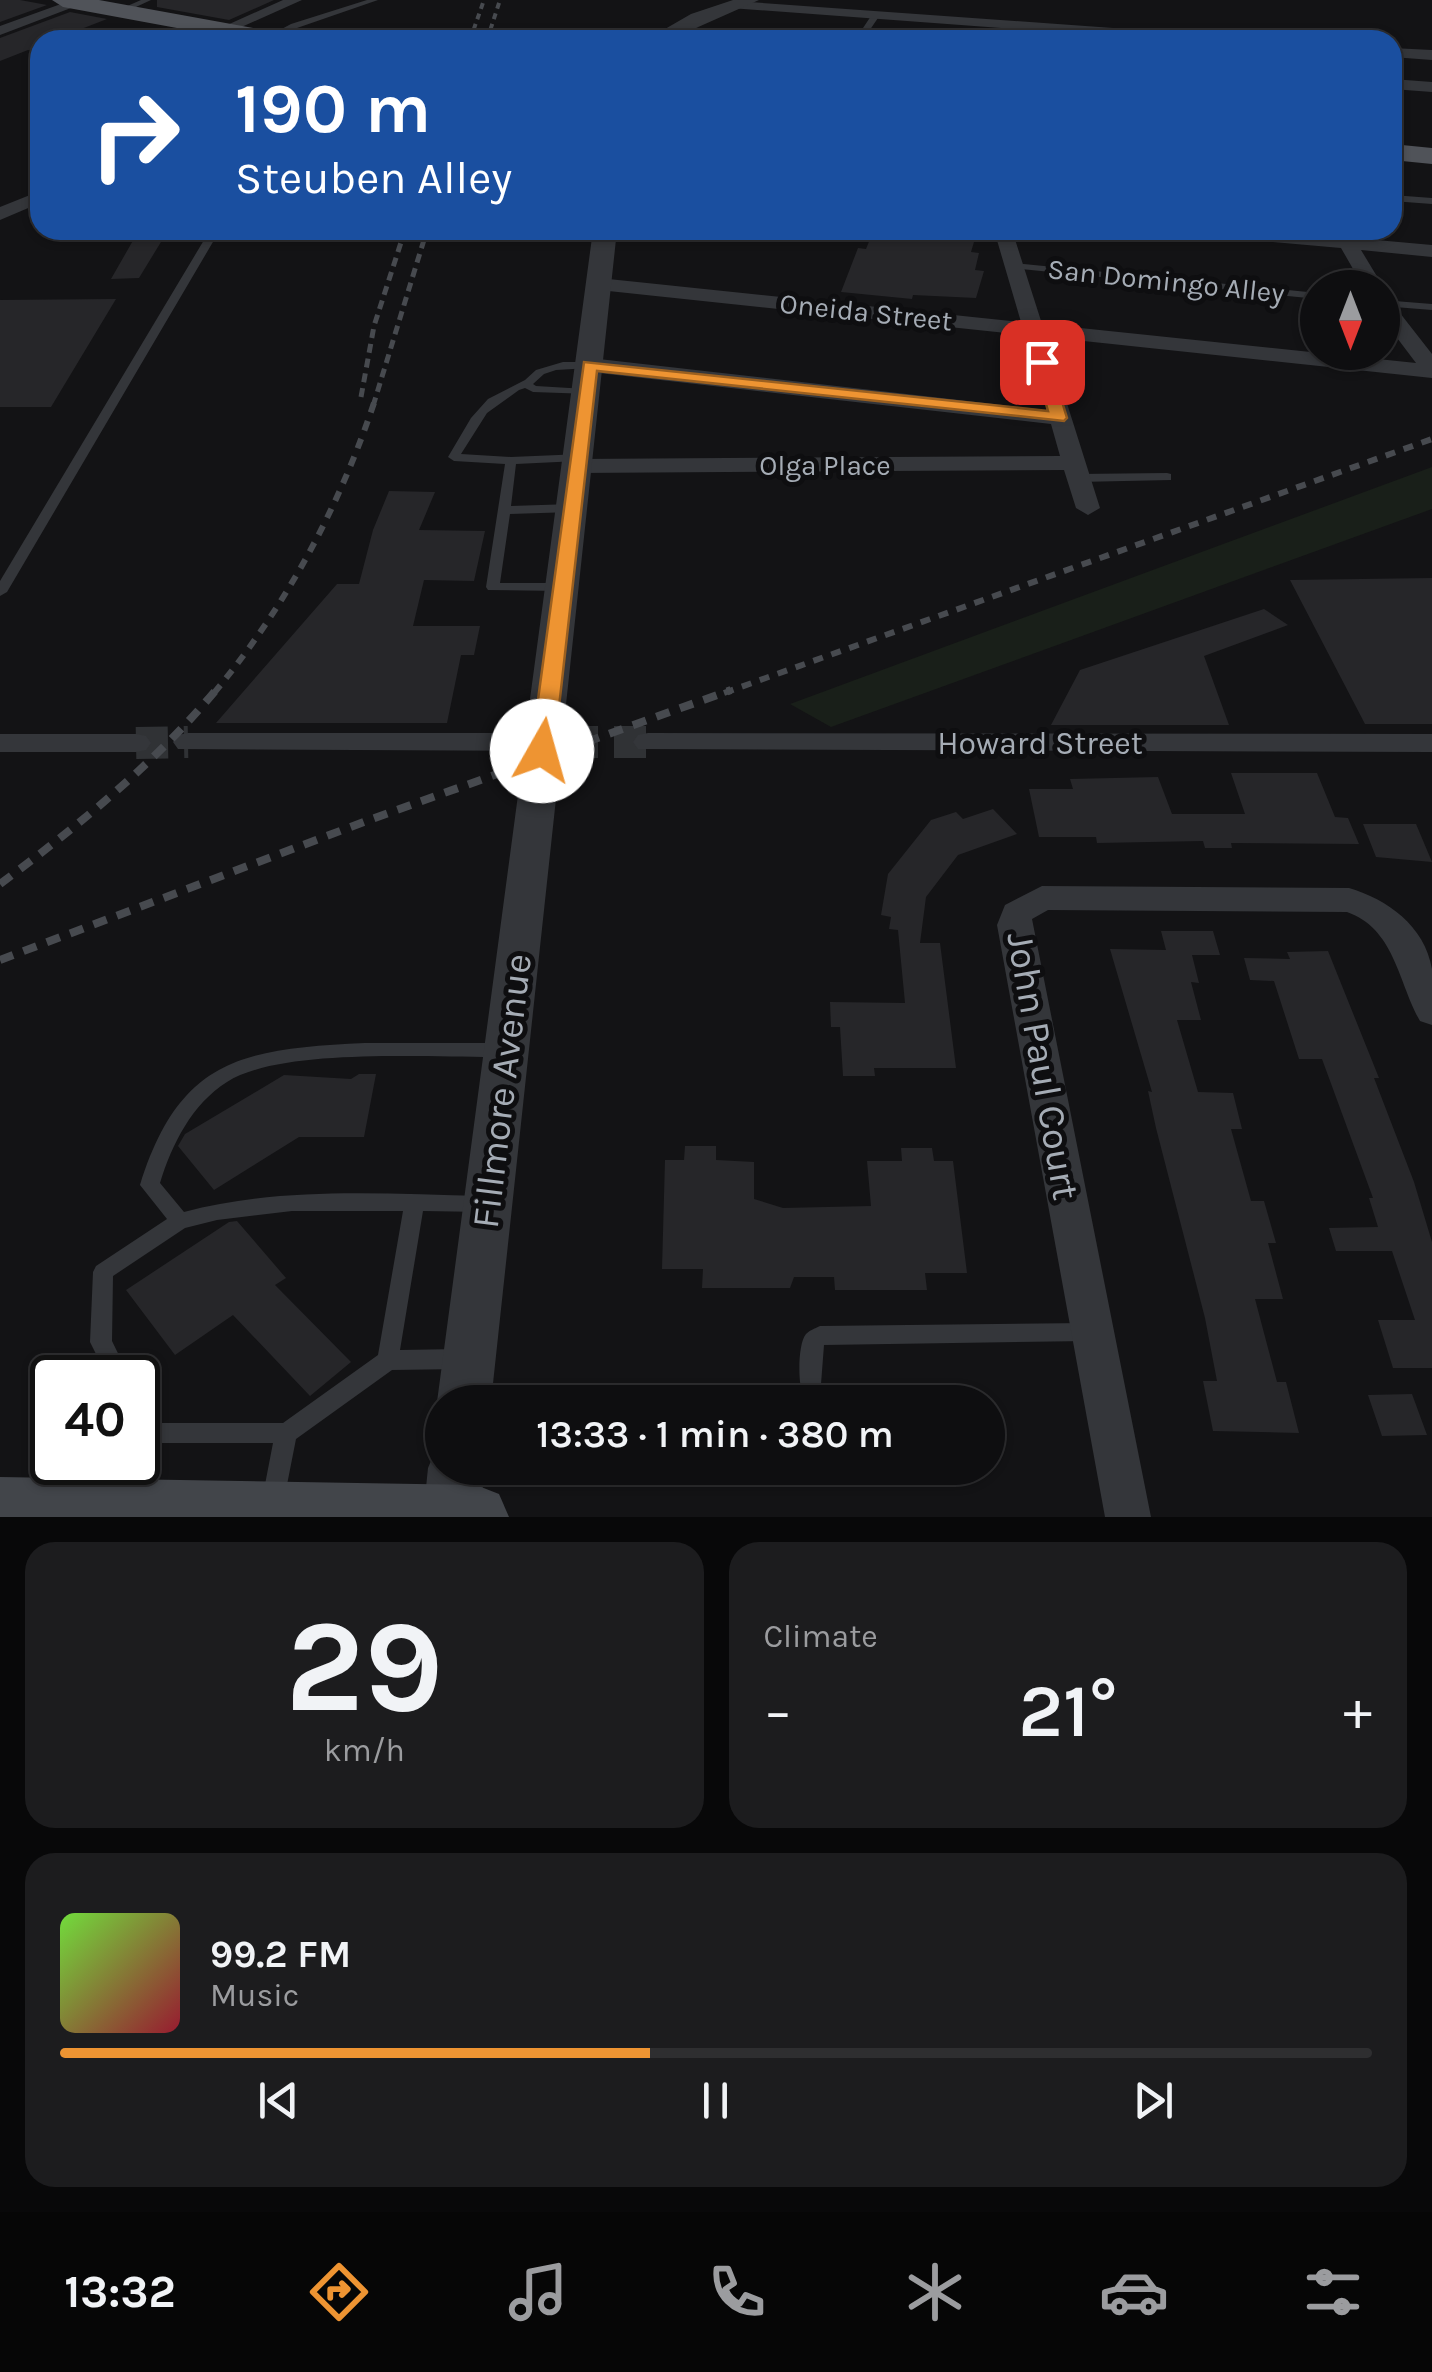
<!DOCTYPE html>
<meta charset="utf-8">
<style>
body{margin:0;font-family:Karla,sans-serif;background:#1c1c1e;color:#f1f3f6;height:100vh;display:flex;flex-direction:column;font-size:38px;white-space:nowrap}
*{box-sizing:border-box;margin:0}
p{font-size:32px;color:#9b9c9f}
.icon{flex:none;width:55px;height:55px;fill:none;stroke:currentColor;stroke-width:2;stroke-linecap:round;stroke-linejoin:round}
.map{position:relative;height:1517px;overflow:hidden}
.details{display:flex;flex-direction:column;gap:25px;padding:25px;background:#080809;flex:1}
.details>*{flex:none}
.top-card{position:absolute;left:30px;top:30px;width:1372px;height:210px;border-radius:30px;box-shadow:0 2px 8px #0004,0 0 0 2px #2e2e30;background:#1a4fa0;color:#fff;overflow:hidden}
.needle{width:65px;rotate:180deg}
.controls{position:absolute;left:1300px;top:270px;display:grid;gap:20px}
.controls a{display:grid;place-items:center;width:100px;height:100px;border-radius:50%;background:#0e0e10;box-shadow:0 2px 8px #0004,0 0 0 2px #2e2e30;font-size:50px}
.speed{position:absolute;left:30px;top:1355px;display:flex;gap:20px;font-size:50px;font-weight:700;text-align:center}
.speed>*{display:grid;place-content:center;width:130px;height:130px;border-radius:50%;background:#0e0e10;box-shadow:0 2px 8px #0004,0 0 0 2px #2e2e30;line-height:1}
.speed .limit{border:5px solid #111;border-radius:15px;background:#fff;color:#111}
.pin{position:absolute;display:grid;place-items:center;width:85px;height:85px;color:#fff;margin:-42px;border-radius:20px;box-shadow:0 5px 15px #0006}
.me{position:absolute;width:110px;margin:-55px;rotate:7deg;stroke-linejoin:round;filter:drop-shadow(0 0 8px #0008)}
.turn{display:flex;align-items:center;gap:35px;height:210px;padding:0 40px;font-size:45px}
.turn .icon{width:130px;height:130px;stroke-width:2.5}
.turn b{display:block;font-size:70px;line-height:85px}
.big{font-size:75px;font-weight:600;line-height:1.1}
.details .card{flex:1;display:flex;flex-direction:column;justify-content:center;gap:15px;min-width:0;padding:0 35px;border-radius:30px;background:#1c1c1e}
.details .dial{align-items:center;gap:0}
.dial b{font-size:130px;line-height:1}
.song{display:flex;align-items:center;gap:30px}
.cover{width:120px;height:120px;border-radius:15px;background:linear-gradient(135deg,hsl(100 70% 55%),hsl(350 70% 35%))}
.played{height:10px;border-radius:5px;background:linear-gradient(90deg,#ee9432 45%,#2e2e30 45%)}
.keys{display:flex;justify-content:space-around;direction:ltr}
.heat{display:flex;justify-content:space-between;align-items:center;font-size:55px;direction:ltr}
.details .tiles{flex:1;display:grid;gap:25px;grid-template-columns:1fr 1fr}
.card:last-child{grid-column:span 2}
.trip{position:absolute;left:425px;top:1385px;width:580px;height:100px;border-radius:50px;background:#0e0e10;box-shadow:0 2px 8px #0004,0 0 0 2px #2e2e30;font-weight:600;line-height:100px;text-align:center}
.tabs{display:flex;height:160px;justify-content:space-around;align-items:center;background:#060606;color:#9b9c9f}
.tabs .icon{width:70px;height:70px}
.tabs .selected{color:#ee9432}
.tabs b{font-size:45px;color:#f1f3f6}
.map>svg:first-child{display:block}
</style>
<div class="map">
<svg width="1432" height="1517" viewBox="0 0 1432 1517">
<rect width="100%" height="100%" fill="#131315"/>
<path fill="#191f19" d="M1432,467V509L831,727L790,704Z"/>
<path fill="#262629" d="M0,0H20L47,5L0,22Z
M157,0H274L229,20L157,7Z
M70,12L107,19L53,40H40V52L28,50L0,61V38Z
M883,230L969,231L965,241L974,242L971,252L979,253L975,270L984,271L976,298L913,295L912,299L841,292L858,248L866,249L870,239L879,240Z
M135,237H164L139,278L111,279Z
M116,299L51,407H0V300Z
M389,491L435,492L419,530L485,531L474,581L424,580L413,626H480L474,655H461L447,723H216L337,584H359L373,530Z
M1432,578V724H1365L1290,580Z
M1264,609L1288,625L1204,656L1229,725H1051L1080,670Z
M1231,773H1317L1335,817L1348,818L1359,844L1231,843L1232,848H1205L1203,841L1097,843L1096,837H1039L1029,789H1073L1070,779L1158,777L1172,814H1245Z
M993,809L1017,834L958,855L926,897L920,943H940L956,1068H874L875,1076H843L840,1027H831L830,1002L905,1003L898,930L889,929L891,917L881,915L888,874L931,820L956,812L963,819Z
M1363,824H1416L1432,862L1376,857Z
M1161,931H1213L1220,955H1192L1199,983L1191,982L1201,1020H1177L1198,1092L1233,1093L1242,1129H1231L1251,1201H1264L1276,1243H1268L1283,1299H1255L1277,1382H1286L1299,1433L1213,1431L1203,1381H1217L1205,1318L1156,1128L1148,1091L1152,1092L1110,949L1166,950Z
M1328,951L1379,1078H1374L1414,1182L1432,1242V1368H1393L1378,1320H1415L1392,1251H1336L1329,1228L1378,1227L1369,1198H1373L1322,1059H1299L1274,981L1250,980L1244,958L1290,959L1287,952Z
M359,1074H376L364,1137H299L214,1190L178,1146L185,1134L284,1075L351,1079Z
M685,1146H716V1160L754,1162V1199L783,1208L871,1206L867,1161H902L901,1148H932L934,1161H953L967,1273H925L927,1290H835L834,1277H794L790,1288H702L703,1269H662L665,1160H684Z
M237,1221L286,1278L275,1285L351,1362L310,1396L233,1315L175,1355L126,1290L229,1222Z
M1412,1394L1427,1435L1382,1436L1368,1395Z"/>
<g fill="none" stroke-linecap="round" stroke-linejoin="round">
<path stroke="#303235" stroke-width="32" stroke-dasharray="32 16" stroke-linecap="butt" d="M566,742H648
M136,743L188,742"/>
<path fill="#34363a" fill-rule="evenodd" d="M141,0H151L123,13L116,11Z
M367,0H378L297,28L272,40L265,38L291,24Z
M873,13L880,15L863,40H855Z
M1392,195L1432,198V204L1392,201Z
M210,230H220L7,592L0,596V581Z
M1014,263L1318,293V299L1011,268V264Z
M1382,300L1432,304V310L1382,306Z
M563,362H590L595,365L590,368L556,370L544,374L533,384L536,386L586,389L592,392L590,394L533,392L525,388L519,390L487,413L461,454L511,457L582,454V460L578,461L516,464L511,506L572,504L578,508L572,512L510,514L500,583H562L569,587L562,591L488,590L486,587L505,464L454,461L448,457L471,418L488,399L525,380L536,370Z
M1167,473L1171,474V480L1078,482L1072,478L1078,474Z
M365,1043H503L509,1045L512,1050L509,1055L503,1057C435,1058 281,1047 227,1082C192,1104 172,1144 160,1183L184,1212C283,1186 383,1194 484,1196L491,1198L494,1204L491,1210L484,1212L423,1211L400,1350L461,1349L469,1352L472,1359L469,1366L461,1369L392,1370L296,1439L284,1500L281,1508L273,1511L265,1508L262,1500L273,1443H138V1423H283L378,1355L403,1211H292L217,1220L185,1228L113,1276L112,1341L130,1378H108L90,1342L93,1272L96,1266L167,1219L140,1185C180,1057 244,1049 365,1043Z
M1088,1323L1095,1325L1099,1332L1095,1339L1088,1341L824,1345L821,1384L818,1391L810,1394L802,1391C798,1381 798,1343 806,1334C810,1330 814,1329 820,1326Z
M105,1462H127L114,1505L106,1508L98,1505L95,1497Z"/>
<path fill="#34363a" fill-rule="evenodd" d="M72,0L84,3L0,35V26Z
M283,0H302L228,33L216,30Z
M735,1L1224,36L1231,40H1162L730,8V2Z
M672,26L812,36L819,40H750L667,33L665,30Z
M1392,48L1432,50V60L1392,57Z
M1392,79L1432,82V92L1392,89Z
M40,191V203L0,220V207Z
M994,230H1012L1042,324L1416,363L1382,318V297L1389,299L1432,354V378L1046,337L1100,508L1088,515L1076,508L1064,470L577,473L565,466L577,459L1060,456L1051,424L590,372L579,365L590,358L1047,410L1024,335L599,290L589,284L599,278L1021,322Z
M1195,230H1266L1333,236L1334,230H1348L1354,238L1432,245V257L1361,250L1384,288L1382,290L1364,288L1341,248L1204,236Z
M188,733H566L576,735L581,742L576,749L566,751L178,749L173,742L178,735Z
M648,733L1432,734V752L638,749L633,742L638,735Z
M0,734H136L146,736L151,743L146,750L136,752H0Z
M1042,886L1349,888C1387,899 1425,926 1432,969C1432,986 1432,1007 1432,1025L1420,1021C1398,982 1395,929 1347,912L1048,910L1032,919L1151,1517H1105L997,925L1005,905Z"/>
<path fill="#34363a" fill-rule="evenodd" d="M733,0H759L669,40H646L691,14Z
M593,230H617L561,751L555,759L542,763L529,759L523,751Z
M539,768L552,771L558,780L491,1402H442V1415L437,1402L520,780L526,771Z
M442,1446V1468H484L481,1517H423L428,1468L436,1449Z"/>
<path fill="#42454a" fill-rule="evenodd" d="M0,1477L476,1485L499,1494L509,1517H0Z"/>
<path fill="#505359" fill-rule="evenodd" d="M52,0H99L280,33L292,40H242L63,7Z
M1392,144L1432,148V164L1392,160Z"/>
<path stroke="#474a4f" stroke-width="4" stroke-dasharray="6 5" stroke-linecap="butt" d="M470,40L484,0
M487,40L500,0"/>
<path stroke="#474a4f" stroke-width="5" stroke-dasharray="9 6" stroke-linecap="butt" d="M361,397L374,326L405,230
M373,406L427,230"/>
<path stroke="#474a4f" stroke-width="6" stroke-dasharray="10 9" stroke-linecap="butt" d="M214,693C286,606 338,510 374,403
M724,693L1432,439"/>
<path stroke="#474a4f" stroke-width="8" stroke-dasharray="14 11" stroke-linecap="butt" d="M0,884C78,826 153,765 216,690
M0,960L369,820L731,690"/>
</g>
<path fill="#ee9432" stroke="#9b6020" stroke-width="2.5" d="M1042,358L1050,362L1067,418L1064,421L597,371L554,751L542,758L534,756L531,751L584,362L1048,411L1034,362Z"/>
<g text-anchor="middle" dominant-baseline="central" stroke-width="10" stroke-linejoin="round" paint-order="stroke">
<g font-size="28" fill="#a5acb5" stroke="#0e0e10">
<text transform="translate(1166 281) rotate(6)">San Domingo Alley</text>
<text transform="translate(866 312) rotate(6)">Oneida Street</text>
<text x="825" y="465">Olga Place</text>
</g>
<g font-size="32" fill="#a5acb5" stroke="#0e0e10">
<text x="1040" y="743">Howard Street</text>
</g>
<g font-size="38" fill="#a5acb5" stroke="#0e0e10">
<text transform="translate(1043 1066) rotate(80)">John Paul Court</text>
<text transform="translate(502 1091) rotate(-83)">Fillmore Avenue</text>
</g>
</g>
</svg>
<div class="controls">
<a><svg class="needle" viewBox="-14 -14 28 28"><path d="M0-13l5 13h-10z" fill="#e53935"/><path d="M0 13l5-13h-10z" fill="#9b9c9f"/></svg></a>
</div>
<div class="speed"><div class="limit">40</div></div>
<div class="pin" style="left:1042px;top:362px;background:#d93025"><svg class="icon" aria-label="arrive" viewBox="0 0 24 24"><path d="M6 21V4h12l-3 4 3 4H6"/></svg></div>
<svg class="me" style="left:542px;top:751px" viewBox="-20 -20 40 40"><circle r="19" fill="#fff"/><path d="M0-13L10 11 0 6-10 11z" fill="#ee9432"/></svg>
<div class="trip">13:33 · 1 min · 380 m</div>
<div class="top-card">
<div class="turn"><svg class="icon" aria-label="right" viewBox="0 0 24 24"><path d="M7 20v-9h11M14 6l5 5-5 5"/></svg><div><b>190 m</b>Steuben Alley</div></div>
</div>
</div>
<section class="details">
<div class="tiles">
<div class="card dial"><b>29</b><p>km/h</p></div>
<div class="card"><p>Climate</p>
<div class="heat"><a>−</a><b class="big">21°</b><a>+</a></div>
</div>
<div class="card">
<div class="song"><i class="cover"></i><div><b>99.2 FM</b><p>Music</p></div></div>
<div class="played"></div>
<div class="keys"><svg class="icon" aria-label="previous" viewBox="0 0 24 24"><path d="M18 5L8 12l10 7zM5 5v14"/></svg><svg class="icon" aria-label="pause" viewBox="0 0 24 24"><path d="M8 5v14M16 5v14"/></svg><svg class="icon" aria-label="next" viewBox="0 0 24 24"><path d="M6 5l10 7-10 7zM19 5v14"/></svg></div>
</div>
</div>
</section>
<nav class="tabs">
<b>13:32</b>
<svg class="icon selected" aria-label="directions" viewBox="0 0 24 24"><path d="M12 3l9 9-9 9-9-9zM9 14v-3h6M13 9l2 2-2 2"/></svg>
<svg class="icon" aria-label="music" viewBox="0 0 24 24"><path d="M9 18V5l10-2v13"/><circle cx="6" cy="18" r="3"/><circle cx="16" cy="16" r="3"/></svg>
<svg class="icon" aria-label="phone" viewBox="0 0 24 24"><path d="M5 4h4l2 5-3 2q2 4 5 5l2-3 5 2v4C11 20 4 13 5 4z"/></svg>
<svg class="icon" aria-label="climate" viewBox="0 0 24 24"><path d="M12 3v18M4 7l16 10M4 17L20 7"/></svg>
<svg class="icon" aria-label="car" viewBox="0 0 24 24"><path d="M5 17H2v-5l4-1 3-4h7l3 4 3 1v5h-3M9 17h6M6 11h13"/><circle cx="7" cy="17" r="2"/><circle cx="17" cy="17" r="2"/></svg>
<svg class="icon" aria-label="filters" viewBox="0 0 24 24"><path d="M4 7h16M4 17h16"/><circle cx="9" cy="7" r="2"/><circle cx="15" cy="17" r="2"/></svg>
</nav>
